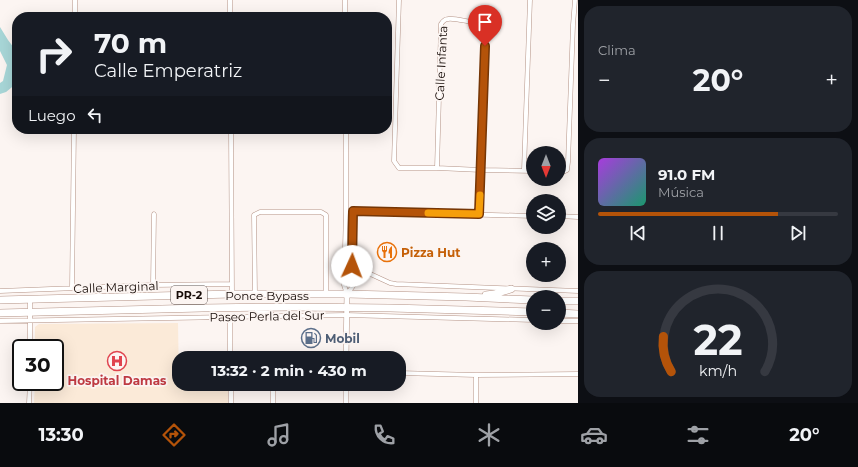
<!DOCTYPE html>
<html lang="es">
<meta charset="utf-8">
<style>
body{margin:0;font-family:Montserrat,sans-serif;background:#20242c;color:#f1f3f6;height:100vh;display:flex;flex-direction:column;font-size:15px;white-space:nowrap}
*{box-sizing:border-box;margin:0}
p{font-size:13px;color:#9ea1a6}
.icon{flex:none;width:22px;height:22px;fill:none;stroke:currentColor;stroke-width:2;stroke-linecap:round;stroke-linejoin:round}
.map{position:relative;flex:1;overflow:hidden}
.drawer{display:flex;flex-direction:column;gap:6px;padding:6px;background:#0d0f14;width:280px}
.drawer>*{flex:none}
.top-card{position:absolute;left:12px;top:12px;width:380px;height:122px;border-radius:16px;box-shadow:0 4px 16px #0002;background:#171b24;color:#f1f3f6;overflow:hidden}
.needle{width:26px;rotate:180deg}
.buttons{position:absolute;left:526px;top:146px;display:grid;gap:8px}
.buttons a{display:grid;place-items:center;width:40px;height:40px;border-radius:50%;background:#171b24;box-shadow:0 4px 16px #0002;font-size:20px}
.speed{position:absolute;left:12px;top:339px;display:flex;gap:8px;font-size:20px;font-weight:700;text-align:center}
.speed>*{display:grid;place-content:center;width:52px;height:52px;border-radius:50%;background:#171b24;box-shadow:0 4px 16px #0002;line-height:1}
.speed .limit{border:2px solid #111;border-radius:6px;background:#fff;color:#111}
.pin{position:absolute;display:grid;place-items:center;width:34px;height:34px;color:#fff;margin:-41px -17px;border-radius:50% 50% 50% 0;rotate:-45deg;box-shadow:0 0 4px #0007}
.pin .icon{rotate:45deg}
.me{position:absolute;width:44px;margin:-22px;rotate:2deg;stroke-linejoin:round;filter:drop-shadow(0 0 3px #0008)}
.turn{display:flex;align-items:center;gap:14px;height:84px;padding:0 16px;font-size:18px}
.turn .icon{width:52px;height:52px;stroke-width:2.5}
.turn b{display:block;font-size:28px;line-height:34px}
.then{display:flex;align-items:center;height:38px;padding:0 16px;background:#0003;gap:8px;font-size:15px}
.big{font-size:30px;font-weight:700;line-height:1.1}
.drawer .widget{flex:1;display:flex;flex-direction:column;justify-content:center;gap:6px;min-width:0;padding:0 14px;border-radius:16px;background:#20242c}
.drawer .dial{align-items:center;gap:0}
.dial svg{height:104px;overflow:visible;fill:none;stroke:#363941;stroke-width:7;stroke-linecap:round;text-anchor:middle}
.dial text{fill:#f1f3f6;stroke:none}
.song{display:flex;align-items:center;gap:12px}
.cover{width:48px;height:48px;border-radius:6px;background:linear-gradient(135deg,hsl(280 70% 55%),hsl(160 70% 35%))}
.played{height:4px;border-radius:2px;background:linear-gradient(90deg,#b45309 75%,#363941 75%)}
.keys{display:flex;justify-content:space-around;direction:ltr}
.heat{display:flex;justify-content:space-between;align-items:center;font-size:22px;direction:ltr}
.trip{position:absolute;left:172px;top:351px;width:234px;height:40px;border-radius:16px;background:#171b24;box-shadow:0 4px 16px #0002;font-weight:700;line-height:40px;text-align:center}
.tab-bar{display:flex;height:64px;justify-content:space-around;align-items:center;background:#090b0e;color:#9ea1a6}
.tab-bar .icon{width:28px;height:28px}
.tab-bar .on{color:#b45309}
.tab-bar b{font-size:18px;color:#f1f3f6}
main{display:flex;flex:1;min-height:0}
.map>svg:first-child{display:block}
</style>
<main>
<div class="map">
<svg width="578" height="403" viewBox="0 0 578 403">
<rect width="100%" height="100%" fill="#fcf5f2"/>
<path fill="#fbead8" d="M178,323L179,384H228V403H34L35,382H55V348H35V327L39,324Z"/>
<path fill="#a8d7d8" d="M0,27L8,40L17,52V83L6,92L0,94V83L3,81L7,65L0,51Z"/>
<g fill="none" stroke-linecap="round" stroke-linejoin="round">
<defs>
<path id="minor" d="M230,0V17
M345,0V17
M399,0L394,161L399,168H437L481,170L533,171
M75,17V0
M231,129L232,294
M346,129V211L344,285L347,294L353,286V211
M437,168L441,24C443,21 445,19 448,19C453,18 478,23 483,25L485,31L479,214
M524,170L530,0
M559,172H563L567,170L568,162L573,25L575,0
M346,211L533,216
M559,216L578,217
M353,266L390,283L396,284L578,291
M153,285L154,214
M72,288L74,129
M0,291L153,285L232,284
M255,294L254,215L260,212H321L326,215V294
M230,317V358
M0,321L346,315L533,320
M559,321H578
M30,348V299
M399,373L476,375L578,374
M476,375V403
M231,384V403
M29,403L30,382
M273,403V384"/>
<path id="tertiary" d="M346,358L347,294
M346,384V403"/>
<path id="trunk" d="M486,295L494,294L511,289
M0,300L232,294H347L466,297L533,300
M559,301H578
M254,309L272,316
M0,313L202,308L288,307L390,308L533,312
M559,313L578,314"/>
</defs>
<use href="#minor" stroke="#b49386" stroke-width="5"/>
<use href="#tertiary" stroke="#b49386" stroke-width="6"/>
<use href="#trunk" stroke="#b49386" stroke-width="8"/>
<use href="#minor" stroke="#fff" stroke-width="4"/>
<use href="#tertiary" stroke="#fff" stroke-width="5"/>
<use href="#trunk" stroke="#fff" stroke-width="7"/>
</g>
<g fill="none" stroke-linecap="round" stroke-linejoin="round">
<defs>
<path id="route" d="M352,266L353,211L479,214L485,46"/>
</defs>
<use href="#route" stroke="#753606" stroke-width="10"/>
<use href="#route" stroke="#b45309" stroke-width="7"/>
<path stroke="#f59e0b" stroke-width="7" d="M428,213L479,214L480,195"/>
</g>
<defs>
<symbol id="restaurant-ring" viewBox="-11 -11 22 22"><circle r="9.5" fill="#fcf5f2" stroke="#e8710a" stroke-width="1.5"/><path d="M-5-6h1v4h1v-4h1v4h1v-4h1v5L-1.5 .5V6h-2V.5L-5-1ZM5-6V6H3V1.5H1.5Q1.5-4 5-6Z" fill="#e8710a"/></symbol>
<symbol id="fuel-ring" viewBox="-11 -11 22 22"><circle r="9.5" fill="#fcf5f2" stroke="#5c6f8a" stroke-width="1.5"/><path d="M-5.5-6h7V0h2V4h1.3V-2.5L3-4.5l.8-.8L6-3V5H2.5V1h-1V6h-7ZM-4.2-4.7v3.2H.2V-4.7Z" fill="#5c6f8a"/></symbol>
<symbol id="hospital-ring" viewBox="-11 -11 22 22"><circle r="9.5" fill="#fcf5f2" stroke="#e0444e" stroke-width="1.5"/><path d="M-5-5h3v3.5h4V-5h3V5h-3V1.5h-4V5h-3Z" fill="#e0444e"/></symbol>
</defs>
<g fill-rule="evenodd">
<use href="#restaurant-ring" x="376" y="241" width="22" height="22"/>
<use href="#fuel-ring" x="300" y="327" width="22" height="22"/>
<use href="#hospital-ring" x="106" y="350" width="22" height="22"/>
</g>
<g text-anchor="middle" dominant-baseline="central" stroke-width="3.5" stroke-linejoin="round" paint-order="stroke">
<rect fill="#fcf5f2" stroke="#5a504d" stroke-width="1" x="171" y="286" width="36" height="18" rx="3"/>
<g font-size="11" font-weight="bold" fill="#150a06">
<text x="189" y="295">PR-2</text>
</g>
<g font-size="12" fill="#150a06" stroke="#fcf5f2">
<text transform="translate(441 63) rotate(-87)">Calle Infanta</text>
<text transform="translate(116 287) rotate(-2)">Calle Marginal</text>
<text x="267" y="295">Ponce Bypass</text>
<text transform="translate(267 316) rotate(-1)">Paseo Perla del Sur</text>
</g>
<g font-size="12" font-weight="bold" fill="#c56008" stroke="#fcf5f2" text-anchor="start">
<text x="401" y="252">Pizza Hut</text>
</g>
<g font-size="12" font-weight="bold" fill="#4e5e75" stroke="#fcf5f2" text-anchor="start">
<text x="325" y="338">Mobil</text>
</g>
<g font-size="12" font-weight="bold" fill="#be3a42" stroke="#fcf5f2">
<text x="117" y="380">Hospital Damas</text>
</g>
</g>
</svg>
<div class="buttons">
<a><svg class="needle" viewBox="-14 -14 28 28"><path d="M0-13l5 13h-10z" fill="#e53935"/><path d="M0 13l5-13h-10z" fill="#9ea1a6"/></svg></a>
<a><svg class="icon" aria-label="layers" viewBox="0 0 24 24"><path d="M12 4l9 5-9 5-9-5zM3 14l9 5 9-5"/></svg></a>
<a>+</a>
<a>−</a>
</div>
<div class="speed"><div class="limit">30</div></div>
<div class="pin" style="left:485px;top:46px;background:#d93025"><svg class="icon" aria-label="arrive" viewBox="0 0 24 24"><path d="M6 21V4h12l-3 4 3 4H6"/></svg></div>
<svg class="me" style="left:352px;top:266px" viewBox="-20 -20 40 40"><circle r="19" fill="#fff"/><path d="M0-13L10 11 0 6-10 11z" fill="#b45309"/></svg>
<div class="trip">13:32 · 2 min · 430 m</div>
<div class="top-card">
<div class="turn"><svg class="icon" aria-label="right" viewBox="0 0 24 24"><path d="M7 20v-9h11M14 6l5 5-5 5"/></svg><div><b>70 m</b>Calle Emperatriz</div></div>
<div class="then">Luego<svg class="icon" aria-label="left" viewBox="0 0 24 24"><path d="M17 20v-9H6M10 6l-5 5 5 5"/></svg></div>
</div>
</div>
<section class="drawer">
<div class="widget"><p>Clima</p>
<div class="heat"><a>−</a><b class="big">20°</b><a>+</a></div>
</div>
<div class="widget">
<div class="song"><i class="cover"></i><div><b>91.0 FM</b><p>Música</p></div></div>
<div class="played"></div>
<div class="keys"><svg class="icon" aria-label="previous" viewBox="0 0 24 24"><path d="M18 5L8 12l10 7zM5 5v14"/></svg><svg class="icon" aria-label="pause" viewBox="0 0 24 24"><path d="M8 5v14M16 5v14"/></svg><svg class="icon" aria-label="next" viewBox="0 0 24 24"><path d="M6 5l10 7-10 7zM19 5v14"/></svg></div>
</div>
<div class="widget dial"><svg viewBox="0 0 100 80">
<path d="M14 69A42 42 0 1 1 86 69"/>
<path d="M14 69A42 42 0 0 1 8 42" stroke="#b45309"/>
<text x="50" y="56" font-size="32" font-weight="700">22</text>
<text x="50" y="72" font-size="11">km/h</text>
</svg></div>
</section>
</main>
<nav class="tab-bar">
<b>13:30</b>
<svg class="icon on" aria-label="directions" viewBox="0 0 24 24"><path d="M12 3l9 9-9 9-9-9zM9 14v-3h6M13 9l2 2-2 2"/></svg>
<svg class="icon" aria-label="music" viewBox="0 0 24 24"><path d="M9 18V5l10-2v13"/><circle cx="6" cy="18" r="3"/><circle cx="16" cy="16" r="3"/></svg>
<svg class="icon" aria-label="phone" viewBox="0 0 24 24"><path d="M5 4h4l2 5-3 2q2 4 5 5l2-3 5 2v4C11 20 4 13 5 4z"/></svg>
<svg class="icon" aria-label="climate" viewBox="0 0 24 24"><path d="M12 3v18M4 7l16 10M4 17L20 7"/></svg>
<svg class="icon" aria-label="car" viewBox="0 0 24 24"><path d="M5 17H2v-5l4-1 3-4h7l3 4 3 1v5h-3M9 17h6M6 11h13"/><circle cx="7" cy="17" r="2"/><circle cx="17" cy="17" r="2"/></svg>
<svg class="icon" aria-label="filters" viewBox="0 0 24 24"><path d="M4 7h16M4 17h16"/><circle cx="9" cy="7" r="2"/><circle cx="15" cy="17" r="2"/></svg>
<b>20°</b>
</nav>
